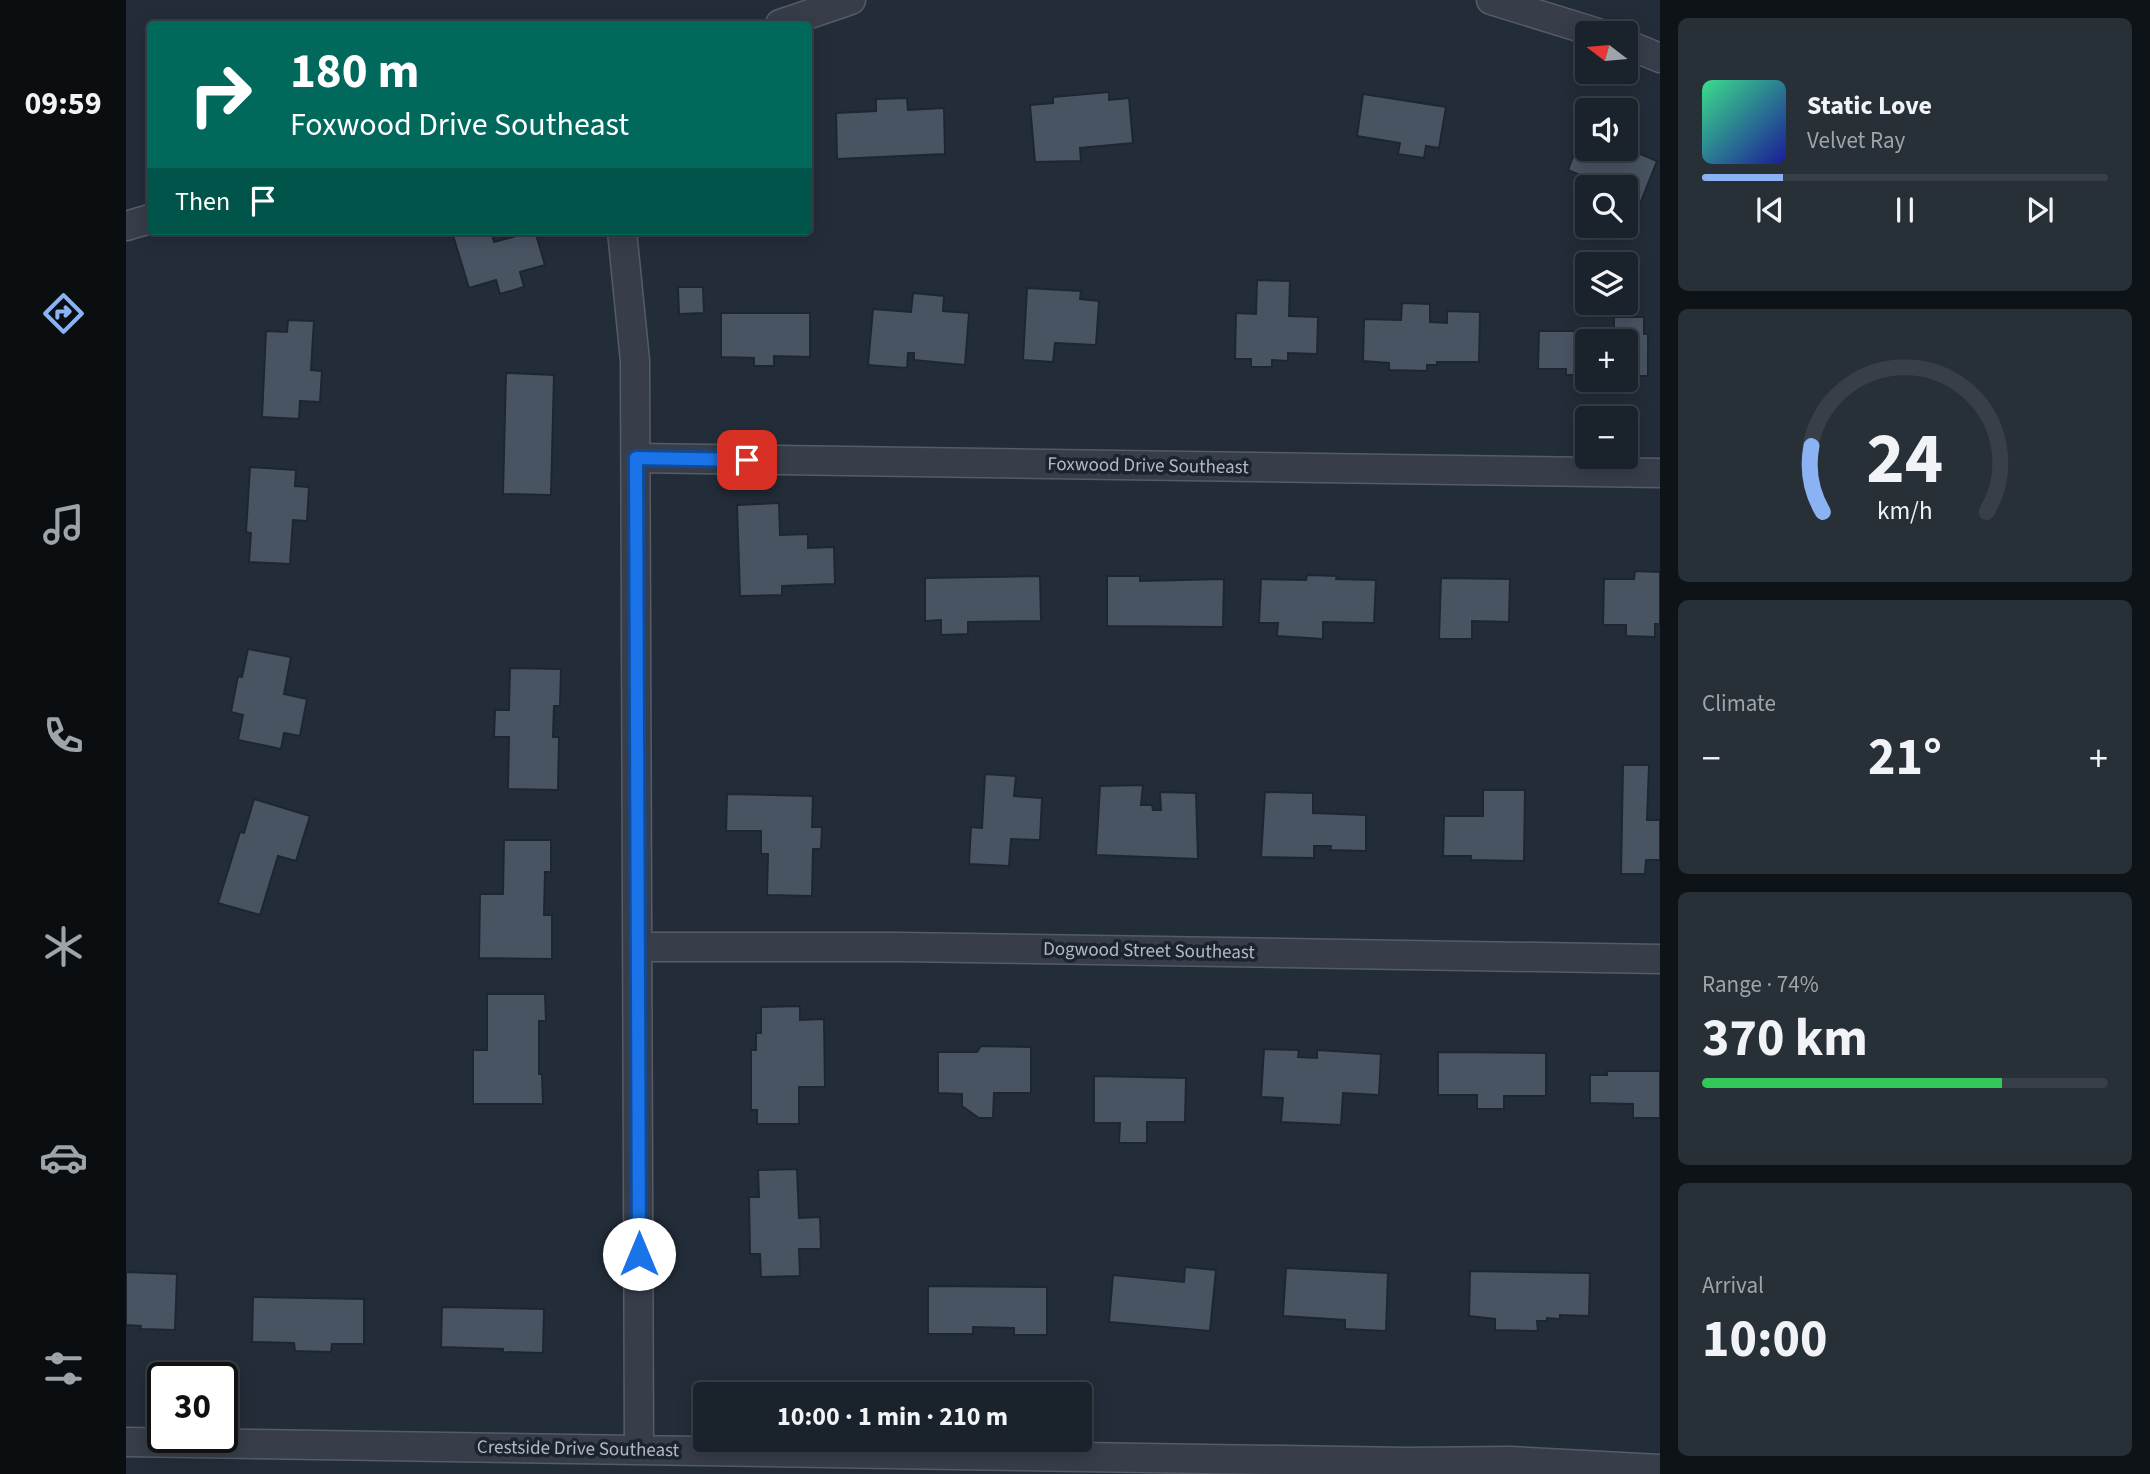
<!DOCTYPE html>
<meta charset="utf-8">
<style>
body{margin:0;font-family:"Source Sans 3",sans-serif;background:#272f37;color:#f1f3f6;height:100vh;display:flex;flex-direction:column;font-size:26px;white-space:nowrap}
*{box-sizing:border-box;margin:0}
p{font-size:23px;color:#9fa4a9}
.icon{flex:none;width:38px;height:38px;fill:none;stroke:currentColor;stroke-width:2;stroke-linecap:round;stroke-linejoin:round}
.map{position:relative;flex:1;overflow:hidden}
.sheet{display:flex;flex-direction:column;gap:18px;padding:18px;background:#0e1318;width:490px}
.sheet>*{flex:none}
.banner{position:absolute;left:21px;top:21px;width:665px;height:214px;border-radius:7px;box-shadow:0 4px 18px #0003,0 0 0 2px #383f47;background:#00695c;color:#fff;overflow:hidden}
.needle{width:46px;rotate:286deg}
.fabs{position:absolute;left:1449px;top:21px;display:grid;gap:14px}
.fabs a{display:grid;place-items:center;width:63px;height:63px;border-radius:7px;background:#1a222b;box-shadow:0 4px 18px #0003,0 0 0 2px #383f47;font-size:35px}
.speed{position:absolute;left:21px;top:1362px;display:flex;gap:14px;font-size:35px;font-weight:700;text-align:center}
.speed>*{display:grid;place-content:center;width:91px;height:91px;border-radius:50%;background:#1a222b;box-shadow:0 4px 18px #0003,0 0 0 2px #383f47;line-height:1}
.speed .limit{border:4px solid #111;border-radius:10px;background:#fff;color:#111}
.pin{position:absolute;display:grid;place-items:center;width:60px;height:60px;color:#fff;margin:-30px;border-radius:14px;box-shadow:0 4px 10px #0006}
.me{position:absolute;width:77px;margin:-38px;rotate:0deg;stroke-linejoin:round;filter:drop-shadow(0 0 5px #0008)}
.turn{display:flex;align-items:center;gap:24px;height:147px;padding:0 28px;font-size:32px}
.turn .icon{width:91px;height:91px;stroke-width:2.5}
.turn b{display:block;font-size:49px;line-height:60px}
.then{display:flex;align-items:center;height:66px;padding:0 28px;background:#0003;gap:14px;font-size:26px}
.big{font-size:52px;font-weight:700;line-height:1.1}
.sheet .widget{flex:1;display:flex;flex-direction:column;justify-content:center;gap:10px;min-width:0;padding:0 24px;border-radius:10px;background:#272f37}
.sheet .dial{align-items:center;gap:0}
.dial svg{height:182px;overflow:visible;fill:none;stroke:#383f47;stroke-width:7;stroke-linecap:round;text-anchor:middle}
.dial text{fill:#f1f3f6;stroke:none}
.song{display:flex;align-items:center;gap:21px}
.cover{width:84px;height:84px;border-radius:10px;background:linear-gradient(135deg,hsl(150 70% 55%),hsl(240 70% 35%))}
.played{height:7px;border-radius:4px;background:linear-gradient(90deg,#8bb2f2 20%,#383f47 20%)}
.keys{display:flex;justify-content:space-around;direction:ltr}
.heat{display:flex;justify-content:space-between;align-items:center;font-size:38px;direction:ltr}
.charge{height:10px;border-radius:5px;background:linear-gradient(90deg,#34c759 74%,#383f47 0)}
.trip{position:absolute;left:567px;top:1382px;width:399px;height:70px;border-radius:7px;background:#1a222b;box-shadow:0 4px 18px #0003,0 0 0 2px #383f47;font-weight:700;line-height:70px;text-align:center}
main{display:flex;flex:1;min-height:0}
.dock{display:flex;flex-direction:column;width:126px;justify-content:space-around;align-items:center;background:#0a0e11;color:#9fa4a9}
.dock .icon{width:49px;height:49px}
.dock .selected{color:#8bb2f2}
.dock b{font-size:32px;color:#f1f3f6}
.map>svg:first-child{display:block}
</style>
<main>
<nav class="dock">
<b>09:59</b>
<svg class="icon selected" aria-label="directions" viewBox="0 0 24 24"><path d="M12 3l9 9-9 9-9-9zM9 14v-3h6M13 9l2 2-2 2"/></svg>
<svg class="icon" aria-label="music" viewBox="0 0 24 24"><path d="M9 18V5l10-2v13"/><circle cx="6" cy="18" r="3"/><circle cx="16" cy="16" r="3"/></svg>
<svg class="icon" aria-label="phone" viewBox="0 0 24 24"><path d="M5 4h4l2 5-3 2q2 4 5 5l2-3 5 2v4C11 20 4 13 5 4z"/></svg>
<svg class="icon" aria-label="climate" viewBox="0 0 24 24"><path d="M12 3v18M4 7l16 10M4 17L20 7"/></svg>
<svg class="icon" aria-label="car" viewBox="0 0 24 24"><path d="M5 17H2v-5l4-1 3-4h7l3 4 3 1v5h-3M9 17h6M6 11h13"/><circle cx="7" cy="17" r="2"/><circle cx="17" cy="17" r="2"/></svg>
<svg class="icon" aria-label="filters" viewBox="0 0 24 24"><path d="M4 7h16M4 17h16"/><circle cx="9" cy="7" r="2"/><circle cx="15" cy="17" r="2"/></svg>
</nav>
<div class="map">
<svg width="1534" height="1474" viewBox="0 0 1534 1474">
<rect width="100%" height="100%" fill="#232d39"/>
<path fill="#495463" stroke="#1e2631" stroke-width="2" d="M983,92V100L1003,98L1007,143L954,148L955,161L909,162L904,105L927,103V97Z
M1237,94L1320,107L1313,148L1300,146L1298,158L1272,154L1274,143L1231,136Z
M781,98L782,110L818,108L819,154L711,159L710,113L750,111V99Z
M1451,146L1465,152L1466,149L1500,148L1531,161L1514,204L1500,199V187H1472L1453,179L1454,175L1442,170Z
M330,231H365L368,242L409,231L419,265L394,272L398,287L374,294L370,280L343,288L326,232Z
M1131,280L1164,281L1163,316L1192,317L1191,354L1162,353V361L1146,360V367H1125V359H1109L1110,313L1130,314Z
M552,287H577L578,313L553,314Z
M901,288L955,291L954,299L973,301L970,345L929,343L927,362L897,360Z
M787,293L818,296L817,311L843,313L839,365L788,360V353H782L781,368L742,365L747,309L785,312Z
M1276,303L1304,304V322L1321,323V311L1354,312L1353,362H1311V365H1301V371L1263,370V363L1237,361L1238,319L1275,320Z
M595,313H684V357L648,356V366H628V358L595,357Z
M1488,317H1518V334H1522V376H1500V341H1461V375H1440V369H1412L1413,331H1488Z
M162,320L188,321L185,370L196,371L194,402L174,401L173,419L136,417L140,331L161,332Z
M380,373L428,375L425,495L377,494Z
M124,467L170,470L169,486L183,487L181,521L167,520L164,564L123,562L125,533L120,532Z
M653,503L654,535L682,534V548L708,547L709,584L656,586V595L614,596L611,505Z
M1509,571L1534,572V624H1529V637L1500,636V625H1477L1478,579H1508Z
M1181,575L1211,576L1210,579L1250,580L1248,623L1197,622V639L1151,636L1152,623H1133L1135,579L1180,580Z
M914,576L915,621L842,622V634L815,635V620L799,621V578Z
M981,576H1014V581L1098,579L1097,627L981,626Z
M1315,578L1384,579L1383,622L1346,621V639H1313Z
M122,649L165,657L158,694L181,699L174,736L158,733L155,749L112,740L117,715L105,712L112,676L116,677Z
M384,668L435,669L434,706H428L427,737H433L432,790L382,789L383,737H368L369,710H383Z
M1497,765H1523L1521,820H1534V860H1520L1519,874H1495Z
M859,774L890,776L888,796L916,798L914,840L885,839L883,866L843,864L845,827L856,828Z
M1017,785L1015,805H1026L1027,810H1035L1034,792L1070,793L1072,859L970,855L974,786Z
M1357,790H1399L1398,861L1345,860V856H1317L1318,816H1357Z
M1139,792L1187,793V813L1240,815V851L1204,850L1205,846H1188V858L1135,857Z
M601,794L687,796L686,827H696L695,849H687L686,896L641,895L642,854H635V831H600Z
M128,799L184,816L170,861L152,856L134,915L92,903L114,832L118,833Z
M378,840H425V872H419L418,915H426V959L353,958L354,894H377Z
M361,994H419L420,1021H413V1074H416L417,1104H347V1050H361Z
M674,1006V1020L698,1019L699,1087H673V1124H631V1110H625V1050H630V1033H635V1007Z
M855,1046L905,1047V1093H868L867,1118H853L836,1106V1094L812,1093V1052H851Z
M1138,1049L1173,1050L1172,1057L1191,1058V1050L1255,1054L1253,1095L1217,1093L1215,1125L1155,1122L1157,1098L1135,1097Z
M1312,1052L1420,1053V1096H1378V1109H1351V1095H1312Z
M1481,1071H1534V1118H1507V1104L1464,1103V1075H1481Z
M968,1076L1060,1078L1059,1122H1021V1143H993L994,1123H968Z
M671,1169L673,1218L694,1217L695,1249H673L674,1276L635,1277L634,1254H624L623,1197H633L632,1170Z
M1059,1267L1090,1270L1084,1331L983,1322L987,1275L1058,1282Z
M1160,1268L1262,1273L1260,1331L1219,1329V1320L1157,1316Z
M1344,1271L1464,1273L1463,1316L1434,1315V1319L1421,1318V1321H1411L1412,1331L1369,1330V1319L1343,1316Z
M0,1272L51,1274L49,1330L14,1329L15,1326L0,1325Z
M802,1286L921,1287V1335H888V1328L847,1327V1334H802Z
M127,1297L238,1299V1344H206L205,1352L169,1351L168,1343L126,1342Z
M316,1307L418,1309L417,1353L377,1352V1349L315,1347Z"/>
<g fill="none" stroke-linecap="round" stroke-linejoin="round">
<defs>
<path id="street" d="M1365,0L1472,33
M654,24L725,0
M1500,44L1534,58
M0,226L24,219
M496,231L509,361L513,1450
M510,458L1534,473
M512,947H774L1534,959
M0,1442L1280,1462L1385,1461L1534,1469"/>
</defs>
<use href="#street" stroke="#555c68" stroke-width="31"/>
<use href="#street" stroke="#373e4a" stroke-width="28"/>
</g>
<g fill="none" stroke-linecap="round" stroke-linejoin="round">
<defs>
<path id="route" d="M513,1254L510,458L621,460"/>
</defs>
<use href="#route" stroke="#114b97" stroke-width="18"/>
<use href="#route" stroke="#1a73e8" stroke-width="12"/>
</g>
<g text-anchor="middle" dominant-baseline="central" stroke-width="7" stroke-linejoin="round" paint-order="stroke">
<g font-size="19" fill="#b2b9c6" stroke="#1c242f">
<text transform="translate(1022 466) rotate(1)">Foxwood Drive Southeast</text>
<text transform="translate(1023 951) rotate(1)">Dogwood Street Southeast</text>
<text transform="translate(452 1449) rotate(1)">Crestside Drive Southeast</text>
</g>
</g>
</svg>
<div class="fabs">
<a><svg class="needle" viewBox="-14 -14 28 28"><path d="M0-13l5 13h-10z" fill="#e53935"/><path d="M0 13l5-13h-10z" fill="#9fa4a9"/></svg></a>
<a><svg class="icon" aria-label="sound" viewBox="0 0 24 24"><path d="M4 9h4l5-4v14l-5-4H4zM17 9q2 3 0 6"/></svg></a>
<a><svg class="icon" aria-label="search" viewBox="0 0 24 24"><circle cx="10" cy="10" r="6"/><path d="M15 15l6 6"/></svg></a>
<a><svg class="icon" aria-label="layers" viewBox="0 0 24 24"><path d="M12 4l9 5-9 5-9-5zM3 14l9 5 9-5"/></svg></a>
<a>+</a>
<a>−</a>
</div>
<div class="speed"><div class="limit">30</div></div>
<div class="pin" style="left:621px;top:460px;background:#d93025"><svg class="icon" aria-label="arrive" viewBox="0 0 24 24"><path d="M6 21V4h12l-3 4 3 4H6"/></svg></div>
<svg class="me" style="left:513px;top:1254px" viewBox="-20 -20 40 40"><circle r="19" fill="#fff"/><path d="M0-13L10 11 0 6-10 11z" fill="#1a73e8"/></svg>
<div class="trip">10:00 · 1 min · 210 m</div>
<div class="banner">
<div class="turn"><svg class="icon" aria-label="right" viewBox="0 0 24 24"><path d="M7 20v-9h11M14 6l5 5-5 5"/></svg><div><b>180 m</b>Foxwood Drive Southeast</div></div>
<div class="then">Then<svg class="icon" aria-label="arrive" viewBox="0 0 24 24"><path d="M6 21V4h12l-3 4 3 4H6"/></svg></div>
</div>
</div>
<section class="sheet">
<div class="widget">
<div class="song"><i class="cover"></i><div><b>Static Love</b><p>Velvet Ray</p></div></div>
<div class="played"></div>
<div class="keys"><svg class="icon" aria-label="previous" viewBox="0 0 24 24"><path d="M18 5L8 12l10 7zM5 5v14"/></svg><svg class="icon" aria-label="pause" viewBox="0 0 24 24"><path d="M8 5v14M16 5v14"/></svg><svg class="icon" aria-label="next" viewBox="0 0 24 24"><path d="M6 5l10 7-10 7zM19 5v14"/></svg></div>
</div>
<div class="widget dial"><svg viewBox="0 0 100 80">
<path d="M14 69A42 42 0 1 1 86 69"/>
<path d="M14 69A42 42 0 0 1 9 40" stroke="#8bb2f2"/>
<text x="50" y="56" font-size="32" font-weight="700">24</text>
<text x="50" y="72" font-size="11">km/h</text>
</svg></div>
<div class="widget"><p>Climate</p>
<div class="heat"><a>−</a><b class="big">21°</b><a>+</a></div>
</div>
<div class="widget"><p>Range · 74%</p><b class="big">370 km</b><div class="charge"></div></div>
<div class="widget"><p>Arrival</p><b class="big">10:00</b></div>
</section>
</main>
